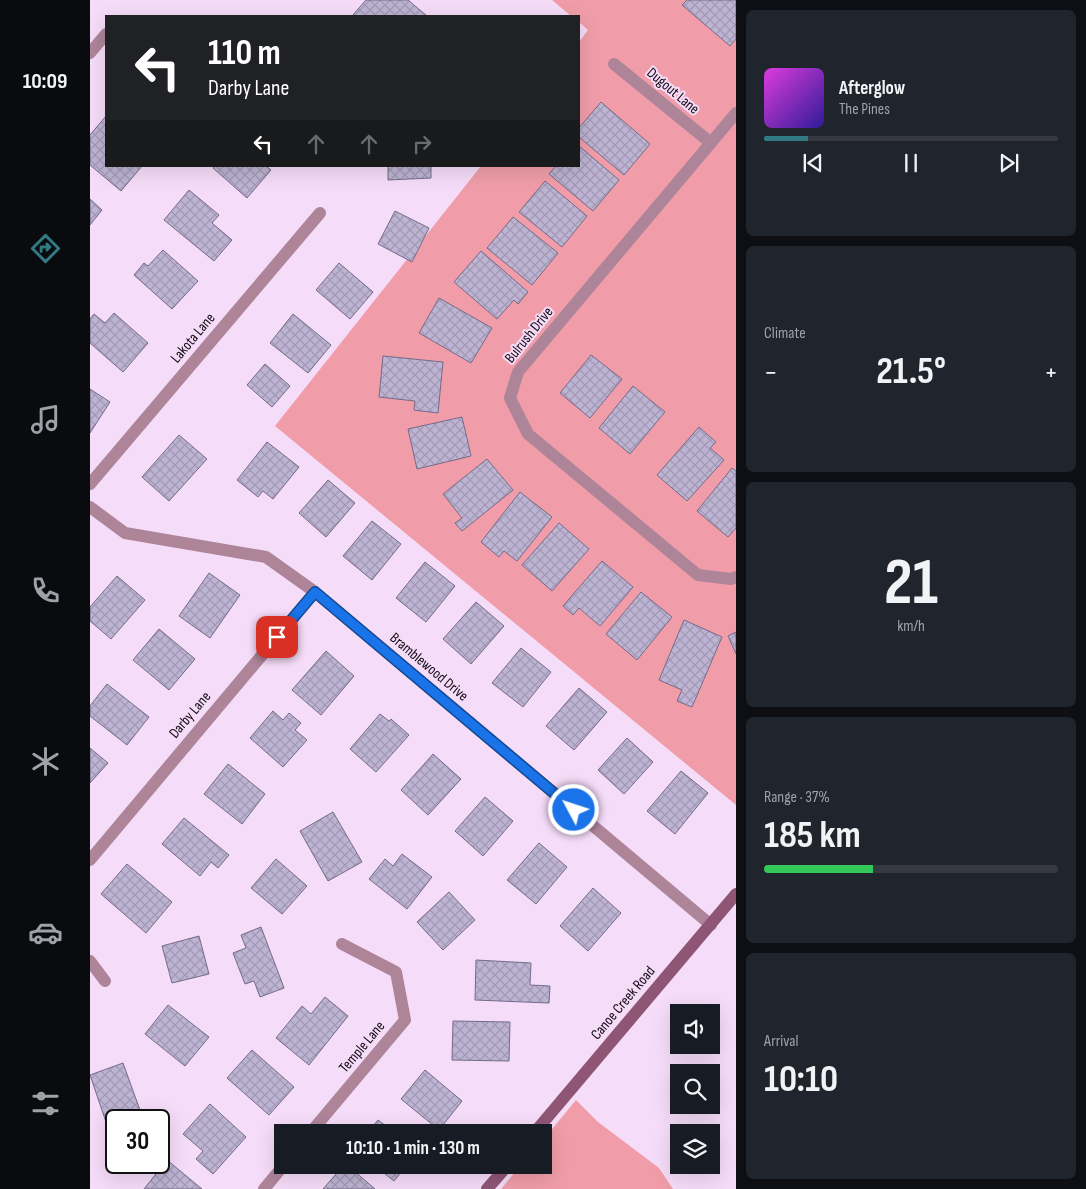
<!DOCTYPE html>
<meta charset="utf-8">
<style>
body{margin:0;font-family:"Sofia Sans Condensed",sans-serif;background:#20242c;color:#f1f3f6;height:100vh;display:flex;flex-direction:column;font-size:19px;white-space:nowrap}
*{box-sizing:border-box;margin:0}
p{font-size:16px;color:#9ea1a6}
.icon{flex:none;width:28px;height:28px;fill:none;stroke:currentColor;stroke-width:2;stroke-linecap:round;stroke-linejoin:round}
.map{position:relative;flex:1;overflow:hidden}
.details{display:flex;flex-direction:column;gap:10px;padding:10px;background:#0d0f14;width:350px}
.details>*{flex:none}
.hud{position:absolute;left:15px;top:15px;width:475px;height:152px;border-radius:0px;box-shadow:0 5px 20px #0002;background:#202124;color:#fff;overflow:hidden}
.tools{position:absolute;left:580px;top:1004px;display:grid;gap:10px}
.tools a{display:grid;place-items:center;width:50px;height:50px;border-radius:0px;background:#171b24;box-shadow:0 5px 20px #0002;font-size:25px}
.speed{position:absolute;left:15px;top:1109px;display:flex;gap:10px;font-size:25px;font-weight:700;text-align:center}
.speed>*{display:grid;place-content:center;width:65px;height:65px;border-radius:50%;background:#171b24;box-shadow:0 5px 20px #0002;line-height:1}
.speed .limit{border:2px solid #111;border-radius:8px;background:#fff;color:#111}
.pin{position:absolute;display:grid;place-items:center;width:42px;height:42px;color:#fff;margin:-21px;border-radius:10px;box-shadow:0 2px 8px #0006}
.me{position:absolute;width:55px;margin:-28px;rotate:310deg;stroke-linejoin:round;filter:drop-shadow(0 0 4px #0008)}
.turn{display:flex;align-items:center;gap:18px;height:105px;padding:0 20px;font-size:22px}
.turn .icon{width:65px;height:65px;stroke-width:2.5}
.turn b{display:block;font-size:35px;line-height:42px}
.lanes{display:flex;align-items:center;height:48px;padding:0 20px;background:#0003;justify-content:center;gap:25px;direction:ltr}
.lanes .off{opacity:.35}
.big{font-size:38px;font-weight:700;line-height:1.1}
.details .widget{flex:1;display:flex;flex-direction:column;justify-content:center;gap:8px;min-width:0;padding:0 18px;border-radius:8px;background:#20242c}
.details .dial{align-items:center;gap:0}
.dial b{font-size:65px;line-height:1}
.song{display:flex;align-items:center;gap:15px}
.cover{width:60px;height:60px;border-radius:8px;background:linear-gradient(135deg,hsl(300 70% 55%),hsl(250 70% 35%))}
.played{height:5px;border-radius:2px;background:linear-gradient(90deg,#327a83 15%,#363941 15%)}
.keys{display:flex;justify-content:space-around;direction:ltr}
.heat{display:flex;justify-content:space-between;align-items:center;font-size:28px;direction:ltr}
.charge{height:8px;border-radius:4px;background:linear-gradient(90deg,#34c759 37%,#363941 0)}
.trip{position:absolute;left:184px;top:1124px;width:278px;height:50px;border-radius:0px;background:#171b24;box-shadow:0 5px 20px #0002;font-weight:700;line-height:50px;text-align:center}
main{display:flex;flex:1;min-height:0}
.tabs{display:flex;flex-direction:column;width:90px;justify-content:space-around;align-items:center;background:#090b0e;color:#9ea1a6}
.tabs .icon{width:35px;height:35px}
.tabs .on{color:#327a83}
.tabs b{font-size:22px;color:#f1f3f6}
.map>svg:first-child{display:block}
</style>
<main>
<nav class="tabs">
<b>10:09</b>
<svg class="icon on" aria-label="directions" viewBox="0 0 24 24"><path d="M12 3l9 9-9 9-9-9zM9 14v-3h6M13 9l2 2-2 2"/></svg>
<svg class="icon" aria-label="music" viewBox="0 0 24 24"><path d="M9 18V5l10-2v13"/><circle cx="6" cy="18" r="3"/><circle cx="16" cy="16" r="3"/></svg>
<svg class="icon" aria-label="phone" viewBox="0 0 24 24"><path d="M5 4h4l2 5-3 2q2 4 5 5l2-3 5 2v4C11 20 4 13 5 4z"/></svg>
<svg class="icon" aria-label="climate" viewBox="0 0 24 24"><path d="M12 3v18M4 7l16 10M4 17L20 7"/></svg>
<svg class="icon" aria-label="car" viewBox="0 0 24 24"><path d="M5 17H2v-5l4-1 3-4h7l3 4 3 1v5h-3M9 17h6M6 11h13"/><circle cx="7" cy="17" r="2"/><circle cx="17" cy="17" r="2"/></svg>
<svg class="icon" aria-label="filters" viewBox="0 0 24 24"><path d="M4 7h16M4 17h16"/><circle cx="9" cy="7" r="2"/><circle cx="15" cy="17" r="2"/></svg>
</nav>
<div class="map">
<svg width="646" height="1189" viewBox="0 0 646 1189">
<defs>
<pattern id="building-cross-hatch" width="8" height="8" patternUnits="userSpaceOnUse" patternTransform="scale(1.25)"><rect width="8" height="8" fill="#bdb3d3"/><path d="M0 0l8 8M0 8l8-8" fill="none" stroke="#a299b4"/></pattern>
</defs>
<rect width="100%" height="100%" fill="#f5dcf8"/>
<path fill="#f09da9" d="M462,0H646V805L185,426L391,166H489V42L498,30L489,22V16H481Z
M486,1100L508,1122L569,1168L583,1189H411L431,1165H452L453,1140Z"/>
<path fill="url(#building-cross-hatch)" stroke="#746b88" d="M276,0H318L337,16H262Z
M597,0H646V39L640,46L592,5Z
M511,102L560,144L534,175L489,137V128Z
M16,116V166H52L31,191L0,165V135Z
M489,146L529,180L503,211L459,174L466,166H489Z
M125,166H176L181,170L157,198L123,168Z
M298,166H341V178L298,180Z
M455,181L497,216L472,247L429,212Z
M99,190L129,215L122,223L142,240L124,261L74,220Z
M0,199L12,210L0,225Z
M305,211L339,228L322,262L288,244Z
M423,217L468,253L442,285L397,248Z
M73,250L108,281L82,309L44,275L54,263L58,266Z
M391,251L438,292L428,304L424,300L407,319L364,282Z
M249,263L283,292L260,319L226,290Z
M349,298L402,328L381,363L329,333Z
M24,313L58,343L33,372L0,343V319L4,314L15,323Z
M203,314L241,345L218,373L180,343Z
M501,355L532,379L500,418L470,393Z
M293,356L353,362L348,413L324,410L325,401L289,397Z
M175,364L200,386L182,407L157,385Z
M543,386L575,412L540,454L509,428Z
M0,389L20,402L0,433Z
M372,417L381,456L327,469L318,429Z
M609,427L626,442L620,448L634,460L597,501L567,475Z
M89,435L117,459L79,501L52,477Z
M177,442L209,467L183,499L173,491L168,497L147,480Z
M397,459L423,490L372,531L365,523L372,518L353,494Z
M642,468L646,471V528L638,537L607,511Z
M238,480L265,503L236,537L209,513Z
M430,492L462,517L427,561L414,551L409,557L391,542Z
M282,521L311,544L282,580L253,556Z
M469,523L499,549L462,591L432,565Z
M512,561L543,587L510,626L489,608L483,615L473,606Z
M335,562L365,586L336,622L306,598Z
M119,573L150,595L120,638L89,616Z
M27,576L55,600L21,639L0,621V607Z
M551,592L582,617L547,660L516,634Z
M386,602L414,626L381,664L353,639Z
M594,620L632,637L602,707L587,701L592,690L569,680Z
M69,629L105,659L79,690L43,660Z
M646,632V654L638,636Z
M431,648L461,672L433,707L402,683Z
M236,651L264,676L231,715L202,690Z
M17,684L59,717L37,745L0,716V706Z
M489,688L517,712L484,750L456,726Z
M183,711L193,720L199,713L211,723L205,730L217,740L193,767L160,738Z
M290,714L299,721L301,719L319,735L286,772L260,749Z
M537,738L563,762L534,794L508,770Z
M0,748L18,763L0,783Z
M343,754L371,779L338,815L311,790Z
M138,764L175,794L152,824L114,794Z
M591,771L618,793L585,834L557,811Z
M395,797L423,821L393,856L365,831Z
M243,812L272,862L238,881L210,831Z
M94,818L139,855L128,868L121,862L110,876L72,844Z
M449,843L477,867L446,904L417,880Z
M312,854L342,877L317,909L279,879L295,859L303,866Z
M186,859L217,886L192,914L161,888Z
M37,864L82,902L56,933L11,894Z
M503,888L531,913L498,951L470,926Z
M359,892L385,920L353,950L327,922Z
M171,927L194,988L170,997L164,981L155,984L143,953L156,948L151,935Z
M109,936L119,974L82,983L72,946Z
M386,960L441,963L440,985L460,986L459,1003L385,1000Z
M235,997L258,1016L219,1065L186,1038L212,1006L221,1014Z
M78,1005L119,1037L95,1066L55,1034Z
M363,1021L420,1022L419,1061L362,1060Z
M162,1050L204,1087L179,1115L137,1078Z
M33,1063L51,1113L31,1120H26V1122L17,1125L0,1075Z
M335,1070L372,1101L349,1130L311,1099Z
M120,1104L156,1137L123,1174L106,1159L113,1151L93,1134Z
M288,1120L304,1132H278Z
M77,1160L112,1189H54Z
M254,1165H257L285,1189H233Z
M284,1165H317L304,1181Z"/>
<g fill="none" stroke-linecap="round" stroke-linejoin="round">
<path stroke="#ae8499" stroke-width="12" d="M0,53L16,34
M524,64L621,143
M646,113L428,372L420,398L438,434L608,575L641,579L646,577
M0,484L230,213
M0,507L35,533L176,557L225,592L621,925
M0,860L225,592
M0,961L15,981
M221,1132L315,1020L306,972L252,944
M174,1189L194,1165"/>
<path stroke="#8f5575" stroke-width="12" d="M445,1132L646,894
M397,1189L418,1165"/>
</g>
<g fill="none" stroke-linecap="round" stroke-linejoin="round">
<defs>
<path id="route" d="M187,637L225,592L484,810"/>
</defs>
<use href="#route" stroke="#114b97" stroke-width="12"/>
<use href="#route" stroke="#1a73e8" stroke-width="9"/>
</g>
<g text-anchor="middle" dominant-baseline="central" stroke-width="4" stroke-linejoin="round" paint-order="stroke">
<g font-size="15" fill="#130a13" stroke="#f5dcf8">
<text transform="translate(583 91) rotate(40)">Dugout Lane</text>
<text transform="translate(439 335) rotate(-51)">Bulrush Drive</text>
<text transform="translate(103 338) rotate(-50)">Lakota Lane</text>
<text transform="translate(339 667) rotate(40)">Bramblewood Drive</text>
<text transform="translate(100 715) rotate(-50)">Darby Lane</text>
<text transform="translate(533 1003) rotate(-50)">Canoe Creek Road</text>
<text transform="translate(272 1047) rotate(-50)">Temple Lane</text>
</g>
</g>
</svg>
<div class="tools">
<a><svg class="icon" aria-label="sound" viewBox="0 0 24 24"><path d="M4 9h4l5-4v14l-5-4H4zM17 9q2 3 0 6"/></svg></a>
<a><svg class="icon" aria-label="search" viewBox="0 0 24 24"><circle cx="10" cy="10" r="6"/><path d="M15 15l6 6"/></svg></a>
<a><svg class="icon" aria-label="layers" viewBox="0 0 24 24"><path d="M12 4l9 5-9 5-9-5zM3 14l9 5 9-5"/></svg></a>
</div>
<div class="speed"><div class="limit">30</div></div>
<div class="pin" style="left:187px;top:637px;background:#d93025"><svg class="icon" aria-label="arrive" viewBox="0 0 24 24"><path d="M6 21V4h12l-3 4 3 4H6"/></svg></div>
<svg class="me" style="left:484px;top:810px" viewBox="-20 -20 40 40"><circle r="17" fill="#1a73e8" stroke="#fff" stroke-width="3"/><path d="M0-11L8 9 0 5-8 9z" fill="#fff"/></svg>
<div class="trip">10:10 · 1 min · 130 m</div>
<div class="hud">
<div class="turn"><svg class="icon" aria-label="left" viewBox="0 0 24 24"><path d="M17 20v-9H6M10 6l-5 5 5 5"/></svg><div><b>110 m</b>Darby Lane</div></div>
<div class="lanes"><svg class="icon" aria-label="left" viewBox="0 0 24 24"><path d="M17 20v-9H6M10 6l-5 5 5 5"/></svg><svg class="icon off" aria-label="ahead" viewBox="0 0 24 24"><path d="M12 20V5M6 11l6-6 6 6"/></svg><svg class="icon off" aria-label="ahead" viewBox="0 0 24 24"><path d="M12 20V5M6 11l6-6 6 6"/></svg><svg class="icon off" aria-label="right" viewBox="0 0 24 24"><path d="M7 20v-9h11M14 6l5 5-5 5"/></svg></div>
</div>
</div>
<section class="details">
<div class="widget">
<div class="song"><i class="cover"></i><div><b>Afterglow</b><p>The Pines</p></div></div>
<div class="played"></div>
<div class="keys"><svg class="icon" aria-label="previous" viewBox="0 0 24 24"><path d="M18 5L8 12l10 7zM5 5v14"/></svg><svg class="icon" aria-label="pause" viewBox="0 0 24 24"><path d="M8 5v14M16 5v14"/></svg><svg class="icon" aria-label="next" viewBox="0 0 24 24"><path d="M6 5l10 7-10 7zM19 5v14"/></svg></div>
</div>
<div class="widget"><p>Climate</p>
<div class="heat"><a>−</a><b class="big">21.5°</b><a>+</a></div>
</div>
<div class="widget dial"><b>21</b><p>km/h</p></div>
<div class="widget"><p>Range · 37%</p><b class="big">185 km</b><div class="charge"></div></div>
<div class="widget"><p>Arrival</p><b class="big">10:10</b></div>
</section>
</main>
